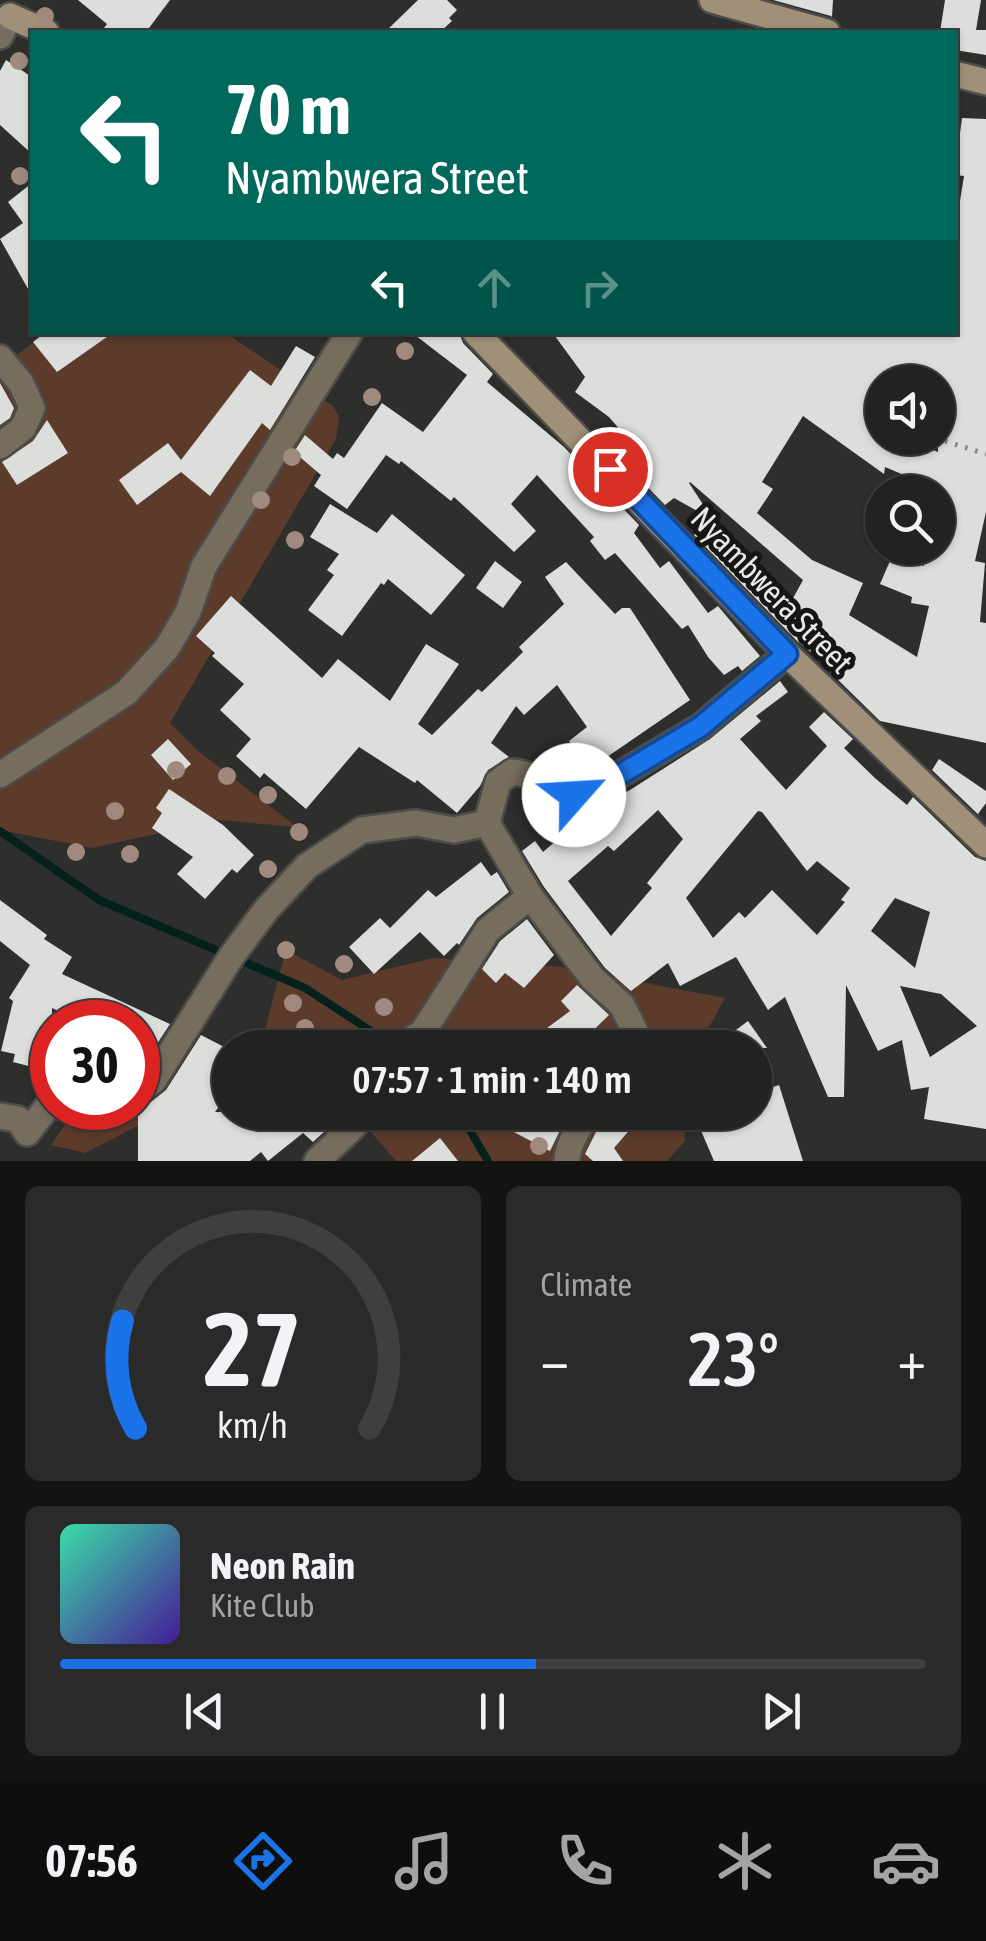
<!DOCTYPE html>
<meta charset="utf-8">
<style>
body{margin:0;font-family:"Asap Condensed",sans-serif;background:#2a2a2a;color:#f1f3f6;height:100vh;display:flex;flex-direction:column;font-size:38px;white-space:nowrap}
*{box-sizing:border-box;margin:0}
p{font-size:32px;color:#a2a4a5}
.icon{flex:none;width:55px;height:55px;fill:none;stroke:currentColor;stroke-width:2;stroke-linecap:round;stroke-linejoin:round}
.map{position:relative;height:1161px;overflow:hidden}
.side{display:flex;flex-direction:column;gap:25px;padding:25px;background:#131312;flex:1}
.side>*{flex:none}
.guide{position:absolute;left:30px;top:30px;width:928px;height:305px;border-radius:0px;box-shadow:0 2px 8px #0004,0 0 0 2px #3f3f3f;background:#00695c;color:#fff;overflow:hidden}
.tools{position:absolute;left:865px;top:365px;display:grid;gap:20px}
.tools a{display:grid;place-items:center;width:90px;height:90px;border-radius:50%;background:#222221;box-shadow:0 2px 8px #0004,0 0 0 2px #3f3f3f;font-size:50px}
.speed{position:absolute;left:30px;top:1000px;display:flex;gap:20px;font-size:50px;font-weight:700;text-align:center}
.speed>*{display:grid;place-content:center;width:130px;height:130px;border-radius:50%;background:#222221;box-shadow:0 2px 8px #0004,0 0 0 2px #3f3f3f;line-height:1}
.speed .limit{border:15px solid #d22;background:#fff;color:#111}
.pin{position:absolute;display:grid;place-items:center;width:85px;height:85px;color:#fff;margin:-42px;border:5px solid #fff;border-radius:50%;box-shadow:0 2px 10px #0007}
.me{position:absolute;width:110px;margin:-55px;rotate:64deg;stroke-linejoin:round;filter:drop-shadow(0 0 8px #0008)}
.turn{display:flex;align-items:center;gap:35px;height:210px;padding:0 30px;font-size:45px}
.turn .icon{width:130px;height:130px;stroke-width:2.5}
.turn b{display:block;font-size:70px;line-height:85px}
.lanes{display:flex;align-items:center;height:95px;padding:0 30px;background:#0003;justify-content:center;gap:50px;direction:ltr}
.lanes .off{opacity:.35}
.big{font-size:75px;font-weight:600;line-height:1.1}
.side .widget{flex:1;display:flex;flex-direction:column;justify-content:center;gap:15px;min-width:0;padding:0 35px;border-radius:15px;background:#2a2a2a}
.side .dial{align-items:center;gap:0}
.dial svg{height:260px;overflow:visible;fill:none;stroke:#3f3f3f;stroke-width:7;stroke-linecap:round;text-anchor:middle}
.dial text{fill:#f1f3f6;stroke:none}
.song{display:flex;align-items:center;gap:30px}
.cover{width:120px;height:120px;border-radius:15px;background:linear-gradient(135deg,hsl(160 70% 55%),hsl(260 70% 35%))}
.played{height:10px;border-radius:5px;background:linear-gradient(90deg,#1a73e8 55%,#3f3f3f 55%)}
.keys{display:flex;justify-content:space-around;direction:ltr}
.heat{display:flex;justify-content:space-between;align-items:center;font-size:55px;direction:ltr}
.side .tiles{flex:1;display:grid;gap:25px;grid-template-columns:1fr 1fr}
.widget:last-child{grid-column:span 2}
.trip{position:absolute;left:212px;top:1030px;width:560px;height:100px;border-radius:50px;background:#222221;box-shadow:0 2px 8px #0004,0 0 0 2px #3f3f3f;font-weight:600;line-height:100px;text-align:center}
.tab-bar{display:flex;height:160px;justify-content:space-around;align-items:center;background:#0e0e0d;color:#a2a4a5}
.tab-bar .icon{width:70px;height:70px}
.tab-bar .current{color:#1a73e8}
.tab-bar b{font-size:45px;color:#f1f3f6}
.map>svg:first-child{display:block}
</style>
<div class="map">
<svg width="986" height="1161" viewBox="0 0 986 1161">
<rect width="100%" height="100%" fill="#2e2e2c"/>
<path fill="#5c3b2a" d="M46,333H226L333,406L339,417L336,439L170,723L197,750L297,827L219,820L92,848L0,830V368Z
M286,950L342,980L433,958L561,967L725,998L698,1047L260,1048Z
M138,1096L147,1097L155,1117L85,1153L51,1145L77,1108H138Z
M346,1113H684L685,1141L667,1161H396L370,1131Z"/>
<g fill="none" stroke-linecap="round" stroke-linejoin="round">
<path stroke="#05211c" stroke-width="8" d="M0,831L99,900L305,988L394,1046
M459,1112L488,1161"/>
</g>
<path fill="#dbdedb" fill-rule="evenodd" d="M78,0H170L146,32H101L107,24Z
M418,0H447L457,10L449,18L452,21L440,32H385Z
M773,0H833L832,17L831,16Z
M945,0H981L976,30H986V55L955,50V32H940Z
M6,60L32,77V154L0,125V71Z
M962,118L986,119V512L975,561L985,563L980,622L986,623V743L880,721L830,672L832,668L798,642L694,535L708,517L674,498L665,505L623,462L638,451L609,417L575,392L585,377L552,332H955V231L964,176L955,175V133H960ZM882,382H938V452L904,438H882ZM803,416L884,474L885,467L930,486L928,492H938V552L925,551L924,566L893,554L880,584L912,597L911,603L929,606L917,657L849,615L863,583L812,560L757,513L773,489L762,482ZM690,482L803,580L780,622L689,483Z
M32,183V296L0,239L23,223L8,202Z
M46,332H114L57,372L33,342Z
M411,332H459L463,343L493,374L487,382L564,447L639,525L634,533L660,568L669,561L708,613L718,606L760,656L742,671L738,666L724,675L708,657L688,625L682,629L615,553L605,560L590,541L594,537L537,475L511,504L536,531L514,552L454,497L451,501L401,461L399,464L386,455L347,509L314,486L321,475L294,452L305,435L333,459L337,453L344,458L382,403L423,432L467,375Z
M296,346L315,357L270,430L262,423L210,496L181,472L137,505L119,480L168,443L181,460L250,370L271,386Z
M0,383L14,408L10,418L0,425Z
M47,420L68,453L17,485L2,462L33,441Z
M330,504L377,533L392,514L465,575L431,615L388,579L384,585L381,583L342,636L308,610L334,575L327,570L339,554L310,537Z
M495,561L522,582L503,608L476,588Z
M566,562L615,614L622,608H630L690,700L591,768L569,741L587,727L557,685L524,715L516,706L491,743L509,757L488,770L480,786L457,813L417,780L415,783L359,747L306,809L264,773L260,778L236,756L251,739L220,710L244,684L212,656L215,653L196,636L231,596L322,678L338,659L390,701L426,644L459,664L418,724L432,735L478,689L482,692L523,652L519,647L564,604L545,577Z
M780,681L788,692L756,716L761,721L740,739L786,790L827,746L809,727L824,712L853,739L844,748L876,779L907,805L913,797L975,857L986,861V1129L924,1119L929,1087L911,1090L902,1040L878,1051L846,985L844,1097H828L785,997L768,1010L736,957L680,986L668,963L631,991L605,968L544,887L522,851L535,841L543,852L594,808L630,790L710,739ZM658,810L683,839L647,883L652,888L611,936L568,881L608,846L614,851ZM758,811L762,812L807,871L817,861L850,888L841,900L845,902L817,935L772,890L745,918L739,912L713,938L686,898ZM895,898L930,912L915,968L871,931ZM900,986L941,994L977,1026L930,1057Z
M168,739L191,764L173,780L151,755Z
M939,759L986,791V803L978,814L986,822L932,770Z
M169,789L223,825L254,855L237,873L232,869L205,899L177,874L193,857L152,828L162,813L156,808Z
M481,862L491,876L497,872L509,892L477,918L459,945L457,943L444,956L420,932L374,974L349,947L380,918L390,928L428,890L436,897Z
M0,900L47,935L44,939L72,957L62,974L170,1024L141,1069L138,1072V1022H82L52,1008V1072L13,1062L15,1054L1,1051L13,1001L9,998L30,965L0,941Z
M527,919L554,955L524,988L505,973L496,983L482,969L500,941Z
M577,985L609,1015L575,1048H520L570,1011L561,1001Z
M748,1021L767,1048H712Z
M201,1035L230,1050V1060L216,1084L229,1093L215,1112H328L337,1120L313,1142L303,1133L268,1161L261,1152L250,1161H138V1107L147,1105L166,1090Z
M779,1085L803,1161H714L693,1112H755V1093Z
M525,1112H550L565,1120L550,1151L510,1130Z
M606,1112H645L614,1148L623,1161H593L585,1154Z
M440,1138L458,1161H412Z"/>
<g fill="none" stroke-linecap="round" stroke-linejoin="round">
<defs>
<path id="street" d="M0,36L10,16
M0,358L21,383L32,408L23,428L0,446
M0,775L126,693L167,648L188,612L204,566L350,332
M530,896L593,979L622,1005L635,1031L632,1048
M395,1048L422,1033L488,930L530,896L487,823
M138,1091L153,1081L231,957L266,910L307,866L362,830L416,823L454,830L487,823L498,782L512,772C538,773 559,797 587,794L700,727L787,654
M0,1116L18,1119L27,1133L48,1106L52,1107
M317,1161L355,1125L361,1112
M567,1161C568,1143 579,1126 590,1112"/>
<path id="secondary" d="M712,0L827,32
M10,16L46,32
M955,74L986,82
M475,332L787,654L986,845"/>
</defs>
<use href="#street" stroke="#4c4c4a" stroke-width="30"/>
<use href="#secondary" stroke="#4c4c4a" stroke-width="30"/>
<path stroke="#858684" stroke-width="5" stroke-dasharray="2.5 8" stroke-linecap="butt" d="M878,409L882,412
M935,438L986,454"/>
<use href="#street" stroke="#766d5d" stroke-width="25"/>
<use href="#secondary" stroke="#9f9077" stroke-width="25"/>
</g>
<g fill="#a08a7e">
<circle cx="45" cy="16" r="9"/>
<circle cx="19" cy="61" r="9"/>
<circle cx="20" cy="176" r="9"/>
<circle cx="405" cy="351" r="9"/>
<circle cx="372" cy="397" r="9"/>
<circle cx="292" cy="457" r="9"/>
<circle cx="261" cy="500" r="9"/>
<circle cx="295" cy="540" r="9"/>
<circle cx="176" cy="770" r="9"/>
<circle cx="227" cy="776" r="9"/>
<circle cx="268" cy="795" r="9"/>
<circle cx="115" cy="811" r="9"/>
<circle cx="299" cy="832" r="9"/>
<circle cx="76" cy="852" r="9"/>
<circle cx="130" cy="854" r="9"/>
<circle cx="268" cy="869" r="9"/>
<circle cx="286" cy="950" r="9"/>
<circle cx="344" cy="964" r="9"/>
<circle cx="293" cy="1003" r="9"/>
<circle cx="384" cy="1007" r="9"/>
<circle cx="305" cy="1028" r="9"/>
<circle cx="539" cy="1146" r="9"/>
</g>
<g fill="none" stroke-linecap="round" stroke-linejoin="round">
<defs>
<path id="route" d="M574,795L587,794L700,727L787,654L610,469"/>
</defs>
<use href="#route" stroke="#114b97" stroke-width="25"/>
<use href="#route" stroke="#1a73e8" stroke-width="18"/>
</g>
<g text-anchor="middle" dominant-baseline="central" stroke-width="10" stroke-linejoin="round" paint-order="stroke">
<g font-size="32" fill="#e9eae8" stroke="#161615">
<text transform="translate(772 590) rotate(46)">Nyambwera Street</text>
</g>
</g>
</svg>
<div class="tools">
<a><svg class="icon" aria-label="sound" viewBox="0 0 24 24"><path d="M4 9h4l5-4v14l-5-4H4zM17 9q2 3 0 6"/></svg></a>
<a><svg class="icon" aria-label="search" viewBox="0 0 24 24"><circle cx="10" cy="10" r="6"/><path d="M15 15l6 6"/></svg></a>
</div>
<div class="speed"><div class="limit">30</div></div>
<div class="pin" style="left:610px;top:469px;background:#d93025"><svg class="icon" aria-label="arrive" viewBox="0 0 24 24"><path d="M6 21V4h12l-3 4 3 4H6"/></svg></div>
<svg class="me" style="left:574px;top:795px" viewBox="-20 -20 40 40"><circle r="19" fill="#fff"/><path d="M0-13L10 11 0 6-10 11z" fill="#1a73e8"/></svg>
<div class="trip">07:57 · 1 min · 140 m</div>
<div class="guide">
<div class="turn"><svg class="icon" aria-label="left" viewBox="0 0 24 24"><path d="M17 20v-9H6M10 6l-5 5 5 5"/></svg><div><b>70 m</b>Nyambwera Street</div></div>
<div class="lanes"><svg class="icon" aria-label="left" viewBox="0 0 24 24"><path d="M17 20v-9H6M10 6l-5 5 5 5"/></svg><svg class="icon off" aria-label="ahead" viewBox="0 0 24 24"><path d="M12 20V5M6 11l6-6 6 6"/></svg><svg class="icon off" aria-label="right" viewBox="0 0 24 24"><path d="M7 20v-9h11M14 6l5 5-5 5"/></svg></div>
</div>
</div>
<section class="side">
<div class="tiles">
<div class="widget dial"><svg viewBox="0 0 100 80">
<path d="M14 69A42 42 0 1 1 86 69"/>
<path d="M14 69A42 42 0 0 1 10 36" stroke="#1a73e8"/>
<text x="50" y="56" font-size="32" font-weight="700">27</text>
<text x="50" y="72" font-size="11">km/h</text>
</svg></div>
<div class="widget"><p>Climate</p>
<div class="heat"><a>−</a><b class="big">23°</b><a>+</a></div>
</div>
<div class="widget">
<div class="song"><i class="cover"></i><div><b>Neon Rain</b><p>Kite Club</p></div></div>
<div class="played"></div>
<div class="keys"><svg class="icon" aria-label="previous" viewBox="0 0 24 24"><path d="M18 5L8 12l10 7zM5 5v14"/></svg><svg class="icon" aria-label="pause" viewBox="0 0 24 24"><path d="M8 5v14M16 5v14"/></svg><svg class="icon" aria-label="next" viewBox="0 0 24 24"><path d="M6 5l10 7-10 7zM19 5v14"/></svg></div>
</div>
</div>
</section>
<nav class="tab-bar">
<b>07:56</b>
<svg class="icon current" aria-label="directions" viewBox="0 0 24 24"><path d="M12 3l9 9-9 9-9-9zM9 14v-3h6M13 9l2 2-2 2"/></svg>
<svg class="icon" aria-label="music" viewBox="0 0 24 24"><path d="M9 18V5l10-2v13"/><circle cx="6" cy="18" r="3"/><circle cx="16" cy="16" r="3"/></svg>
<svg class="icon" aria-label="phone" viewBox="0 0 24 24"><path d="M5 4h4l2 5-3 2q2 4 5 5l2-3 5 2v4C11 20 4 13 5 4z"/></svg>
<svg class="icon" aria-label="climate" viewBox="0 0 24 24"><path d="M12 3v18M4 7l16 10M4 17L20 7"/></svg>
<svg class="icon" aria-label="car" viewBox="0 0 24 24"><path d="M5 17H2v-5l4-1 3-4h7l3 4 3 1v5h-3M9 17h6M6 11h13"/><circle cx="7" cy="17" r="2"/><circle cx="17" cy="17" r="2"/></svg>
</nav>
